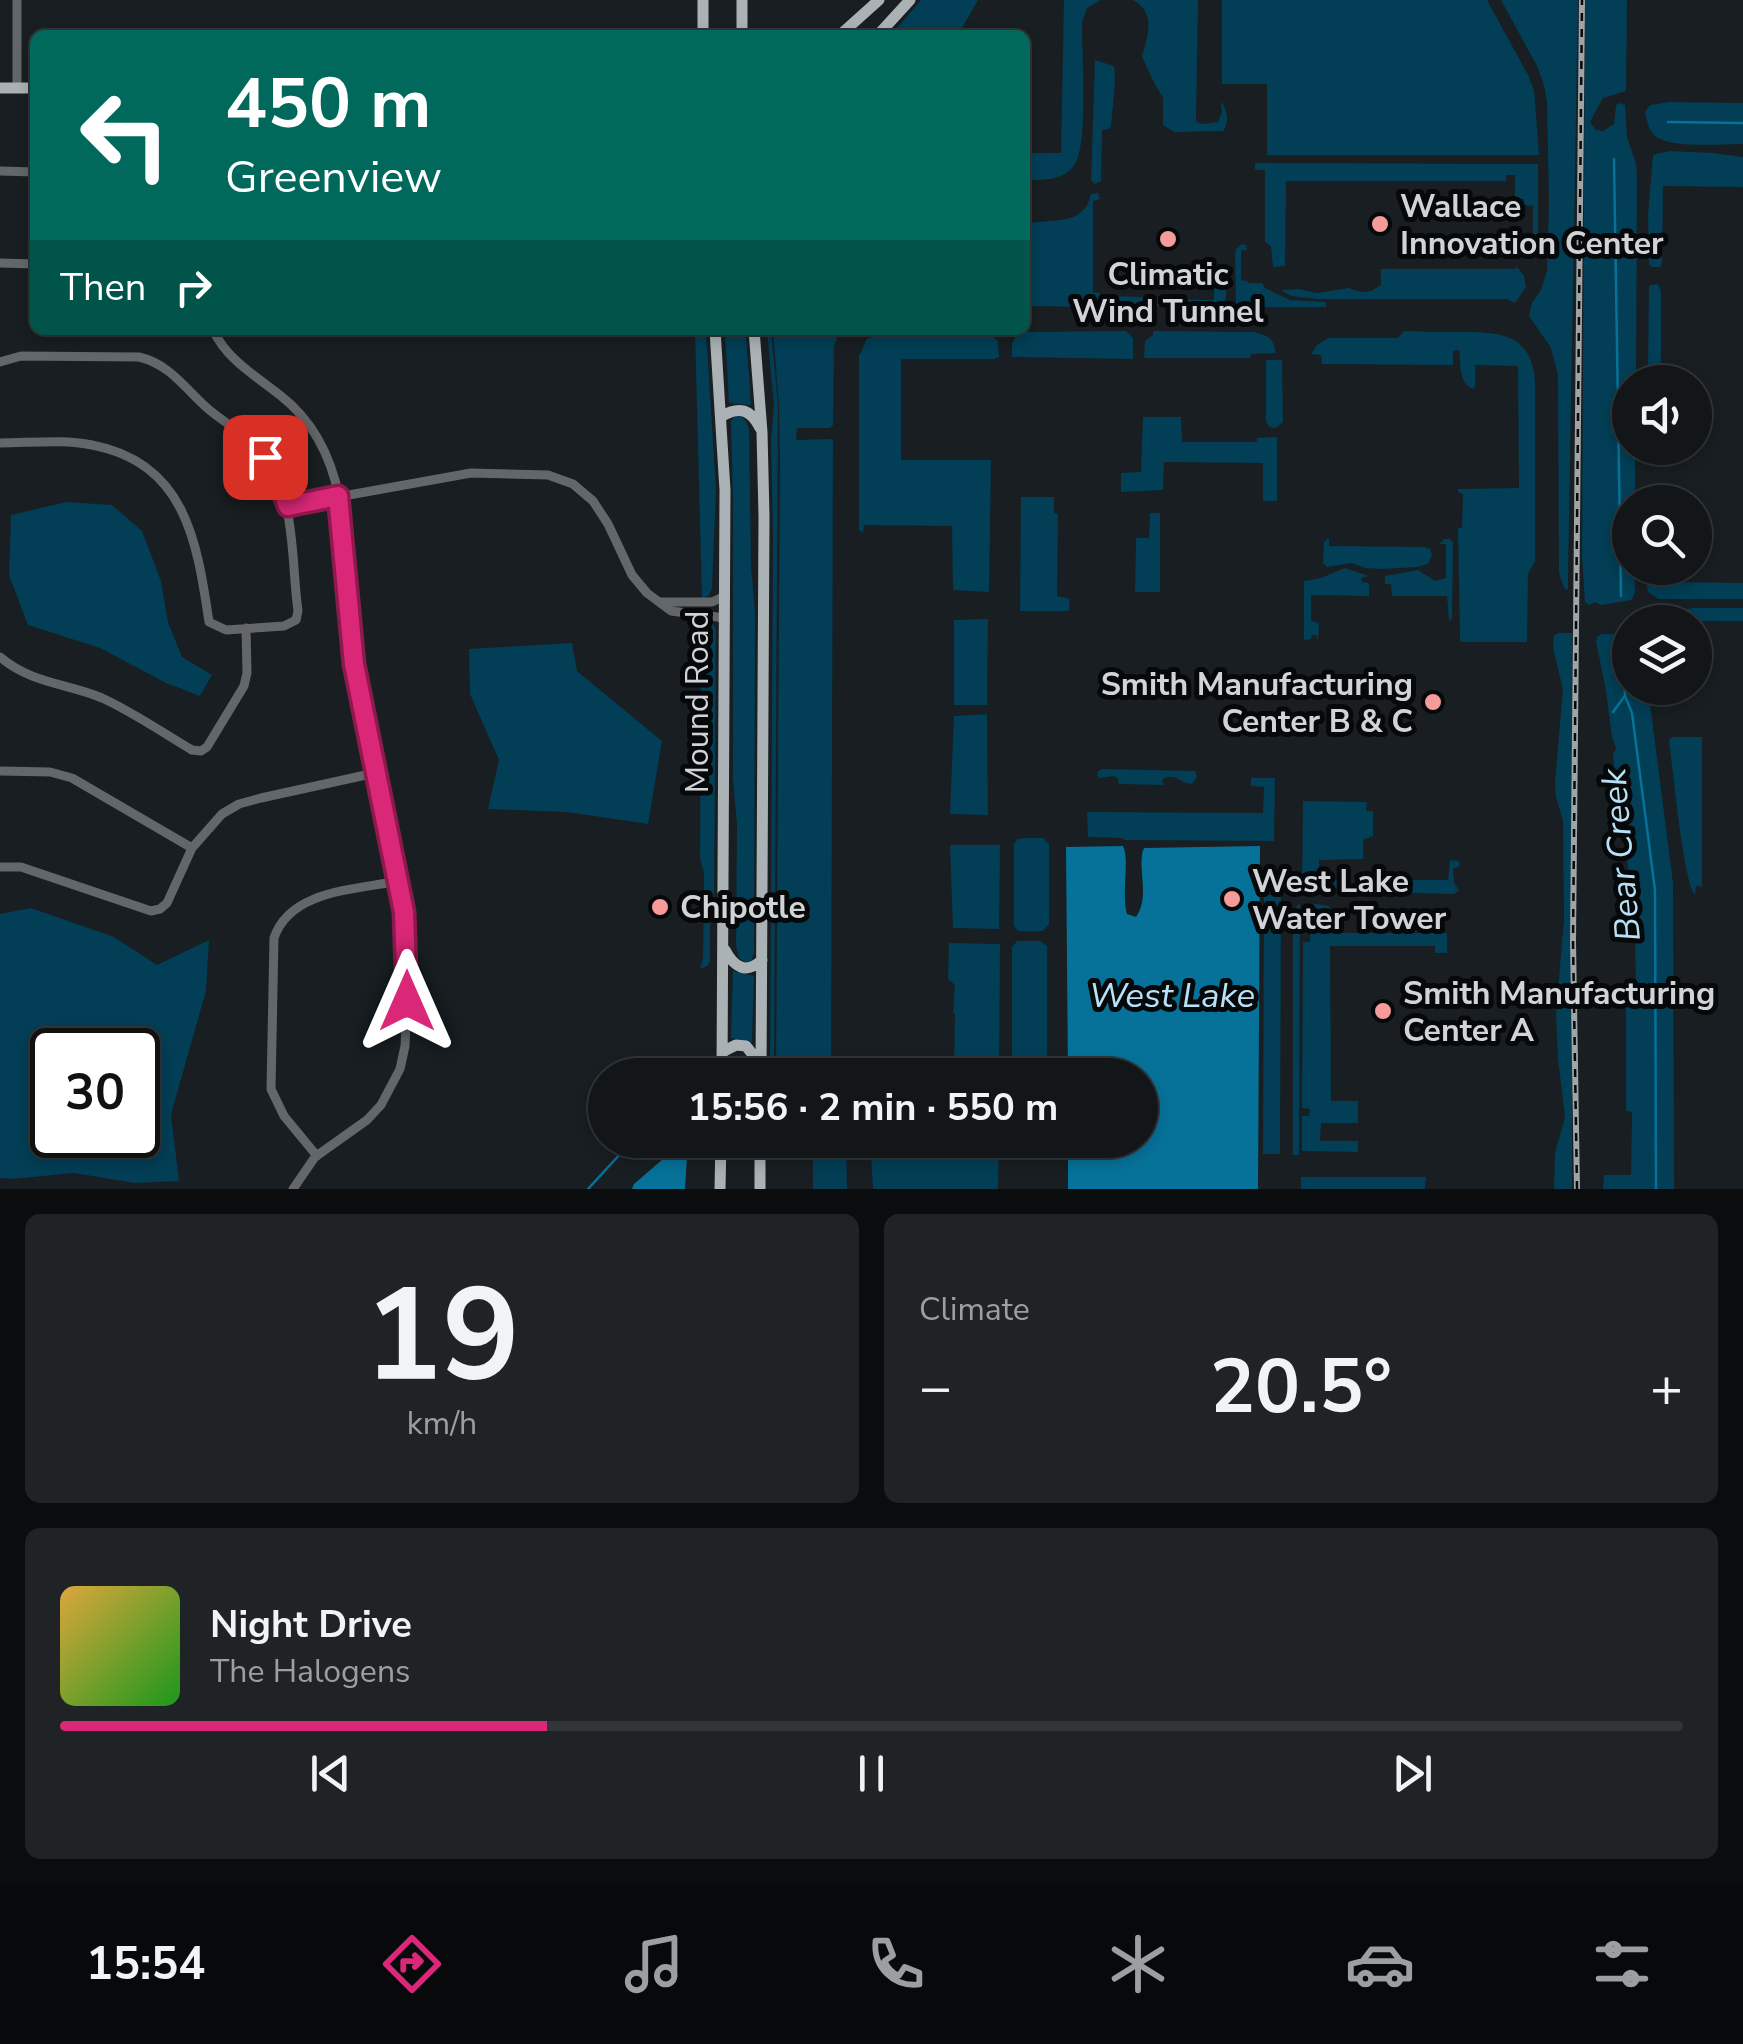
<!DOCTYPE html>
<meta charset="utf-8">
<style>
body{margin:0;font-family:"Nunito Sans",sans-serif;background:#1f2326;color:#f1f3f6;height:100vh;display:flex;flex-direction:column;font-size:38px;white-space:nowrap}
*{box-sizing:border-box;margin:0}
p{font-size:32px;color:#9c9fa2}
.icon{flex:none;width:55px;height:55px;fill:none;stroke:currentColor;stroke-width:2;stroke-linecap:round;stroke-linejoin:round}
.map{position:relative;height:1189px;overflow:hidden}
.details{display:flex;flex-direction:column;gap:25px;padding:25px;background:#0a0c0e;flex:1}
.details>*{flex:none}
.banner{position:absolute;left:30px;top:30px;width:1000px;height:305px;border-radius:15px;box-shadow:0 5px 15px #0003,0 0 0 2px #313538;background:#00695c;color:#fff;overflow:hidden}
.controls{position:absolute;left:1612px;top:365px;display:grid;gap:20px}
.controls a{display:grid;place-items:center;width:100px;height:100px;border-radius:50%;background:#121619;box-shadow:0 5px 15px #0003,0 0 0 2px #313538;font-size:50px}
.speed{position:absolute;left:30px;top:1028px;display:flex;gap:20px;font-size:50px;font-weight:700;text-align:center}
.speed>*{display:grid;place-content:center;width:130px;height:130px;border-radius:50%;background:#121619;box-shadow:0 5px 15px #0003,0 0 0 2px #313538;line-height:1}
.speed .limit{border:5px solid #111;border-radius:15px;background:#fff;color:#111}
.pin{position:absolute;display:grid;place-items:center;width:85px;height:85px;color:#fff;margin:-42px;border-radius:20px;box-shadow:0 5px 15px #0006}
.me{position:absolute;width:110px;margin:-55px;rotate:0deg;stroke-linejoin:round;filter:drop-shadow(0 0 8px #0008)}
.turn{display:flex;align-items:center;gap:35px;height:210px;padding:0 30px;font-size:45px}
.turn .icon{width:130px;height:130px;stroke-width:2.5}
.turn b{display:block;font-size:70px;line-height:85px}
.then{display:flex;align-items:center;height:95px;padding:0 30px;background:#0003;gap:20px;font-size:38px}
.big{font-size:75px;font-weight:700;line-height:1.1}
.details .widget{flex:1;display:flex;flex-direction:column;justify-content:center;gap:15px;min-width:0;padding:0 35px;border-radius:15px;background:#1f2326}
.details .dial{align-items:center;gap:0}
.dial b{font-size:130px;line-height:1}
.song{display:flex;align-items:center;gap:30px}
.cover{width:120px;height:120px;border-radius:15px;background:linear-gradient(135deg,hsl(40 70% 55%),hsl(120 70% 35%))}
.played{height:10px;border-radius:5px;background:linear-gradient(90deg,#db2777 30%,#313538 30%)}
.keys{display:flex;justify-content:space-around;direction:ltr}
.heat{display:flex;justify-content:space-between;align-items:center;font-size:55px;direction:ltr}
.details .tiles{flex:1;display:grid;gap:25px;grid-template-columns:1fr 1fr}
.widget:last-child{grid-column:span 2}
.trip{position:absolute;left:588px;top:1058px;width:570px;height:100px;border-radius:50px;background:#121619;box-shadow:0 5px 15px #0003,0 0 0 2px #313538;font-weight:700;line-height:100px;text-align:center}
.tab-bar{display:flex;height:160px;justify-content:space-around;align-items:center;background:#07090a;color:#9c9fa2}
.tab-bar .icon{width:70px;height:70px}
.tab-bar .on{color:#db2777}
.tab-bar b{font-size:45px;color:#f1f3f6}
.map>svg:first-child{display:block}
</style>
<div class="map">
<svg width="1743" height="1189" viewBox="0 0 1743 1189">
<rect width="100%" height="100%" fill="#181e21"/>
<path fill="#023e55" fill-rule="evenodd" d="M921,0H978L958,35H891Z
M1064,0H1101L1087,8L1082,23C1082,52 1088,144 1075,164C1064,181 1043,180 1025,180V153H1061Z
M1133,0H1198L1196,121L1202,124L1218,122L1222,112L1221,101C1227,110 1230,122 1223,131L1174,132L1163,125V97C1157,90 1146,66 1142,56C1148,35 1156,13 1133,0Z
M1222,0H1487L1528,75L1534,90L1539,155H1267V84H1222Z
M1501,0H1578L1568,576V589L1565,590L1559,573L1558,375L1551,348L1529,316L1532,303L1541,290L1547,271L1549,202L1547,103L1544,85L1537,66Z
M1585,0H1627L1626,91L1603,98L1590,122L1596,130L1603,131L1614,124L1616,105L1621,103L1625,105L1627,137L1636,164L1637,179L1636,382H1630V448H1635V502H1630V568H1634L1635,593L1631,600L1601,605L1595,602L1589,605L1585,602L1582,557Z
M1095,60L1114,66C1117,86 1112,106 1111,126L1109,129L1102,130L1101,181L1095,184L1091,180Z
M1669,102L1743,103V144C1723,144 1668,149 1654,135C1648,129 1647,120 1645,112L1650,105Z
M1669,151L1713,153L1743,157V187L1663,186L1662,262L1660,267H1652L1649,264L1648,215L1653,155Z
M1255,163L1538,164V234L1533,241L1519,235H1533V206L1524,205V199H1515V175H1506V181H1286L1285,266L1273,267L1271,246L1265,242V170H1255Z
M1098,193L1100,199L1093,201V292L1100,293L1098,302L1090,307L1031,306L1025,303V224C1051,218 1084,227 1091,194Z
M1242,244L1246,245L1247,250H1241V280L1247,281L1248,283H1262L1265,288L1290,300L1326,302V307H1239L1236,305L1235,254L1236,249Z
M1220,265H1226V299L1220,306H1117L1109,299L1108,296L1147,297L1152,302L1154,299L1214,300V288L1220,286Z
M1517,267L1524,276L1526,287L1515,303L1507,299H1317L1291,296L1281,290L1298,289L1317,293L1348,288L1362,292L1371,291L1381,285V269H1515Z
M1658,284L1661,291V361L1659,367L1652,368L1648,365L1649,287L1650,285Z
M695,330H706L716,490L712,588L709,595L702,599Z
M767,330H771L778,406L774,1075H770L773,536L771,441L774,406Z
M773,330H841L834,345L833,425L830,428H797L796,440L833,439L831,1075H776L780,463L779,406Z
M886,330H985L998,341L999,357L994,359H901V460H991L989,592L953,590L952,526L864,525L863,533L859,530V356L867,339Z
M1126,331L1133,338V359L1012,357V344L1017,334L1023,332Z
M1153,331L1254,332C1268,336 1275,338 1275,353L1251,354L1250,358H1144L1145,341L1153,335Z
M1404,331C1423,332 1442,332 1460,332C1499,332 1532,333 1535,382V561L1528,574L1527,642H1461L1460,640L1458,528H1462L1463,494L1458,492V489L1519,488L1518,366L1475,365V386L1473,389C1458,382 1461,364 1459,350L1453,351V365L1322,364L1321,355L1311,354L1316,346L1328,338H1398Z
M725,333L746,335L751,405L729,403Z
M1266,360H1282L1283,422L1276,428L1269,427L1266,421Z
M735,416C744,415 746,421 749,429L751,565L755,612L754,953L751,961L746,963L739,958L736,945L737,825L733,779V500L731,421Z
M1143,417H1181L1182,442H1257V438L1277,437V501H1263V463L1164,462L1163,490L1121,492V473L1141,472Z
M1021,497H1054V513L1058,514L1057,596L1070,599L1069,611H1020Z
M66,502L112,505L142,531L161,581L168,622L182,657L212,675L200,696L166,683L100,648L28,625L9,575L11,515Z
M1150,513H1160V592H1135L1136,538H1149Z
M1329,538V546L1425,547L1430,549L1432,555L1428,564L1418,567L1382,569L1365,568L1352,563L1327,567L1323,563L1324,542Z
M1444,539H1450L1453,543L1452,618L1449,621L1447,596H1392L1391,584H1385V576L1418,570L1435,581L1446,578V544H1439Z
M1345,568L1369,576L1361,578L1362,582L1369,583V596L1311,595V621L1319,623L1318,640L1316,635H1312L1311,639L1304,640V581L1321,578Z
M1644,568H1662V582L1743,583V599H1658L1648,592Z
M1693,608H1743V621H1660L1655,619L1656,614Z
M701,619H710L716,629L714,906L710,924V961L707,966L700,969L703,958L704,873L700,859Z
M988,619L987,705H954V620Z
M1558,633H1572V1189H1554L1555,1153L1565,1117L1558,1059L1556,1013L1564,920L1563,821L1556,797L1555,781L1563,690L1553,647L1554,636Z
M1602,634L1630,635V688H1648L1673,883L1674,1189H1603L1604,1175H1631L1632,1112L1626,1111V1002L1636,1001L1635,922L1627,860L1625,825L1616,788L1613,755L1616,748L1612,737L1606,691L1596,641L1597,637Z
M572,643L577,671L662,741L648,824L567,812L488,809L499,760L470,694L469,649Z
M987,714L988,815L950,814L954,716Z
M1672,737H1702V887L1696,886L1695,895C1683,881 1673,768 1669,741Z
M1102,769L1195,771L1197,777L1192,784C1181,784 1174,771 1162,780L1164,785L1119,784L1118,779L1114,776L1098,778L1097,772Z
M1251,778H1275L1274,841L1124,840L1123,838L1088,837L1087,812L1263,813L1264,787L1251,786Z
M1303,801L1367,802L1366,811H1373V836L1363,840V859L1319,860L1320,879L1349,880V888H1335V892H1302Z
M1026,838H1043L1049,844V924L1043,931H1018L1014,926V844L1018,839Z
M950,845H1000L999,929L953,928Z
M1450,860L1459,861V867L1453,868L1454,883L1459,890L1454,894L1377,892L1375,889L1361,888V880H1448Z
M1264,895H1281L1280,1154H1263Z
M1300,903L1299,1155H1293V910Z
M1310,903L1329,906L1331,933H1447V953H1435V946H1330L1331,1101H1358V1123H1321L1320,1141H1358V1152L1302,1151V1116H1309L1310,1109L1302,1108L1303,942H1310L1311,916H1317L1318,911L1310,910Z
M31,908L114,937L157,965L209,940L206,991L171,1114L179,1181L135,1183L74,1173L12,1179L0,1178V914ZM138,1050V1135H52V1050Z
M1017,941H1040L1047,946V1075H1012V947Z
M949,943L1000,944L999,1075H942L954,1069L955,1014L953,1013L955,985L948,979Z
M733,971L754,976L752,1042L731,1038Z
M813,1140H846L847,1189H813Z
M870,1140H999L998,1189H873Z
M1301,1177H1426L1425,1189H1301Z"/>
<path fill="#077299" d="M1123,846C1130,860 1121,893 1127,914L1136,917C1151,896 1136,866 1144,848L1260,846L1258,1189H1068V1140H1140V1075H1068L1066,847Z
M678,1151L687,1157L685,1189H632L634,1184L670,1153Z"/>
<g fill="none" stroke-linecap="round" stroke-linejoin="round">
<path stroke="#077299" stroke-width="2.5" d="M1668,122L1743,123
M1614,159L1621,596
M1622,637L1625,696L1632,713L1655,890L1656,1189
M1613,712L1624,697
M588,1189L633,1140"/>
<path stroke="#646769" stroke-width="9" d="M17,88V0
M0,171L35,172
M0,263L35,264
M213,330C228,361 255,375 281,396C313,421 331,457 339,497L354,664L404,912L407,1001L405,1046L400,1069L381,1105L367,1120L315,1157L293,1189
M0,362L21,356L139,357C169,364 184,387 206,407C221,421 240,430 254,444C298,490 290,553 298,611L296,620L284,626L226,630L209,622C197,542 186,463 92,445C63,439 30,443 0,443
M288,506L471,473L548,475L573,484L593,501L608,524L632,575L647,593L671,611L725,618
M661,602H712L725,596
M0,657C32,684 66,683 102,698C133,712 163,733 192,750L201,751L207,747L244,686L247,673L246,628
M0,771L50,772L72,778L192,848
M0,867H21L151,911L160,909L167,903L192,848L222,814L239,804L261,798L375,773
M317,1156L284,1116L271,1089L274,938C290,890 355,890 398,881"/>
<path stroke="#abb2b6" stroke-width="11" d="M703,0V35
M742,0V35
M840,35L879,0
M878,35L910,0
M0,88H35
M715,330L725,490L722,1075
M754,330L762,432L764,516L761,1075
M722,416C739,406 751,409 760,428
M725,950C734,967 746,975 762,960
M722,1052L736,1045L746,1046L761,1065
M720,1189L721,1140
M760,1189V1140"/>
<defs>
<path id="rail" d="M1577,1189L1573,941L1582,0"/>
</defs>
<use href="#rail" stroke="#a0a4a7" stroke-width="6"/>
<use href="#rail" stroke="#060809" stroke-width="2.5" stroke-dasharray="8" stroke-linecap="butt"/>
</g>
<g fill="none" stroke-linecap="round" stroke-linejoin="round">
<defs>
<path id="route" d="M265,457L275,472L288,506L338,496L354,664L404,912L407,1001"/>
</defs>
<use href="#route" stroke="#8e194d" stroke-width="25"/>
<use href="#route" stroke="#db2777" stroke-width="18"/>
</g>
<g fill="#f59b99" stroke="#060809" stroke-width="4">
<circle cx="1380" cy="224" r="10"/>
<circle cx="1168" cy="239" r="10"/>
<circle cx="1433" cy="702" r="10"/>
<circle cx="1232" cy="899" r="10"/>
<circle cx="660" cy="907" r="10"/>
<circle cx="1383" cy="1011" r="10"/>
</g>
<g text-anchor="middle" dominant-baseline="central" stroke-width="10" stroke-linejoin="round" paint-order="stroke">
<g font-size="32" font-weight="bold" fill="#d0d4d7" stroke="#060809" text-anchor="start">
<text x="1400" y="206">Wallace<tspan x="1400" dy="37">Innovation Center</tspan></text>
<text x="1168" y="274" text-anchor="middle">Climatic<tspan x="1168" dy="37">Wind Tunnel</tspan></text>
<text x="1413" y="684" text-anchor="end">Smith Manufacturing<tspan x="1413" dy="37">Center B &amp; C</tspan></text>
<text x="1252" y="881">West Lake<tspan x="1252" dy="37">Water Tower</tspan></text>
<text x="680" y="907">Chipotle</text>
<text x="1403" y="993">Smith Manufacturing<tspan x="1403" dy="37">Center A</tspan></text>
</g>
<g font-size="32" fill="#d0d4d7" stroke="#060809">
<text transform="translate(697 702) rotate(-90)">Mound Road</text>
</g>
<g font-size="35" font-style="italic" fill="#b8e1f7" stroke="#060809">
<text transform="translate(1621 855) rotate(-95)">Bear Creek</text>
<text x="1172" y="995">West Lake</text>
</g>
</g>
</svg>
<div class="controls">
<a><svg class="icon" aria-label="sound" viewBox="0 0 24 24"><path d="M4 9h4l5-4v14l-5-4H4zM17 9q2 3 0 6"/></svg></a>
<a><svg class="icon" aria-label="search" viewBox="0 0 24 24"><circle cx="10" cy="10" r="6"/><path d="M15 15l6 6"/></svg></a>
<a><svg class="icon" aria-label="layers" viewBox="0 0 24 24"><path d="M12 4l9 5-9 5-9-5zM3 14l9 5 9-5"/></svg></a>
</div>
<div class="speed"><div class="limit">30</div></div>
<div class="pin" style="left:265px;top:457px;background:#d93025"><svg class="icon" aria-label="arrive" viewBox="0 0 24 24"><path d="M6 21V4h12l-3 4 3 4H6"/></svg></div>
<svg class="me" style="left:407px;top:1001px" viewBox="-20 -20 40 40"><path d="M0-17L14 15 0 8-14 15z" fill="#db2777" stroke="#fff" stroke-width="4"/></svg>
<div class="trip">15:56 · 2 min · 550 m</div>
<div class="banner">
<div class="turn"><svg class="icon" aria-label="left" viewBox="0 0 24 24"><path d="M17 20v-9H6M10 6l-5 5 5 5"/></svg><div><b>450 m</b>Greenview</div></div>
<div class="then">Then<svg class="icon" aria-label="right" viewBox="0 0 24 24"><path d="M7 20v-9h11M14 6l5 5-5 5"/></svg></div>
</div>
</div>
<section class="details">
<div class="tiles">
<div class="widget dial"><b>19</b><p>km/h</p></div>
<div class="widget"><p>Climate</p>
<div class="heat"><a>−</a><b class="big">20.5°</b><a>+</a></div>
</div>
<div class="widget">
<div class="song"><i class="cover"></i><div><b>Night Drive</b><p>The Halogens</p></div></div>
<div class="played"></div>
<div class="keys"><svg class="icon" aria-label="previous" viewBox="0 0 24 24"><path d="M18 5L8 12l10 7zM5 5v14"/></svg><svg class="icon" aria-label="pause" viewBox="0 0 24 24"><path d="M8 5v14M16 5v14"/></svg><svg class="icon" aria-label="next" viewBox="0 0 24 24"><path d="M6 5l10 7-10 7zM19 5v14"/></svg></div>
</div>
</div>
</section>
<nav class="tab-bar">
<b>15:54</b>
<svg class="icon on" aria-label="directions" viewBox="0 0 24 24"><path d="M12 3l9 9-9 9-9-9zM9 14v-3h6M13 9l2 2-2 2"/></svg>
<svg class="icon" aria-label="music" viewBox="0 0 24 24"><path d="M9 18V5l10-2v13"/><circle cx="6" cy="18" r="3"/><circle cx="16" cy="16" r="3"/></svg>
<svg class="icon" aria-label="phone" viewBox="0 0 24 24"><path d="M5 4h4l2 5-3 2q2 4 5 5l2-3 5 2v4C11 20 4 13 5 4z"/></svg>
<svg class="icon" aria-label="climate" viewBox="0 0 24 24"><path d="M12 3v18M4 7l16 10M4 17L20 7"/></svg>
<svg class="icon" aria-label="car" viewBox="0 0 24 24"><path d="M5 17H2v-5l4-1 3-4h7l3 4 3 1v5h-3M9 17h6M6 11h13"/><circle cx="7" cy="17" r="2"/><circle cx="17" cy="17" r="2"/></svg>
<svg class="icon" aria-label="filters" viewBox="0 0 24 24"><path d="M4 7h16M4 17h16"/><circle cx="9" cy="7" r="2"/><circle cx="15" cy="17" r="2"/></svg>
</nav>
